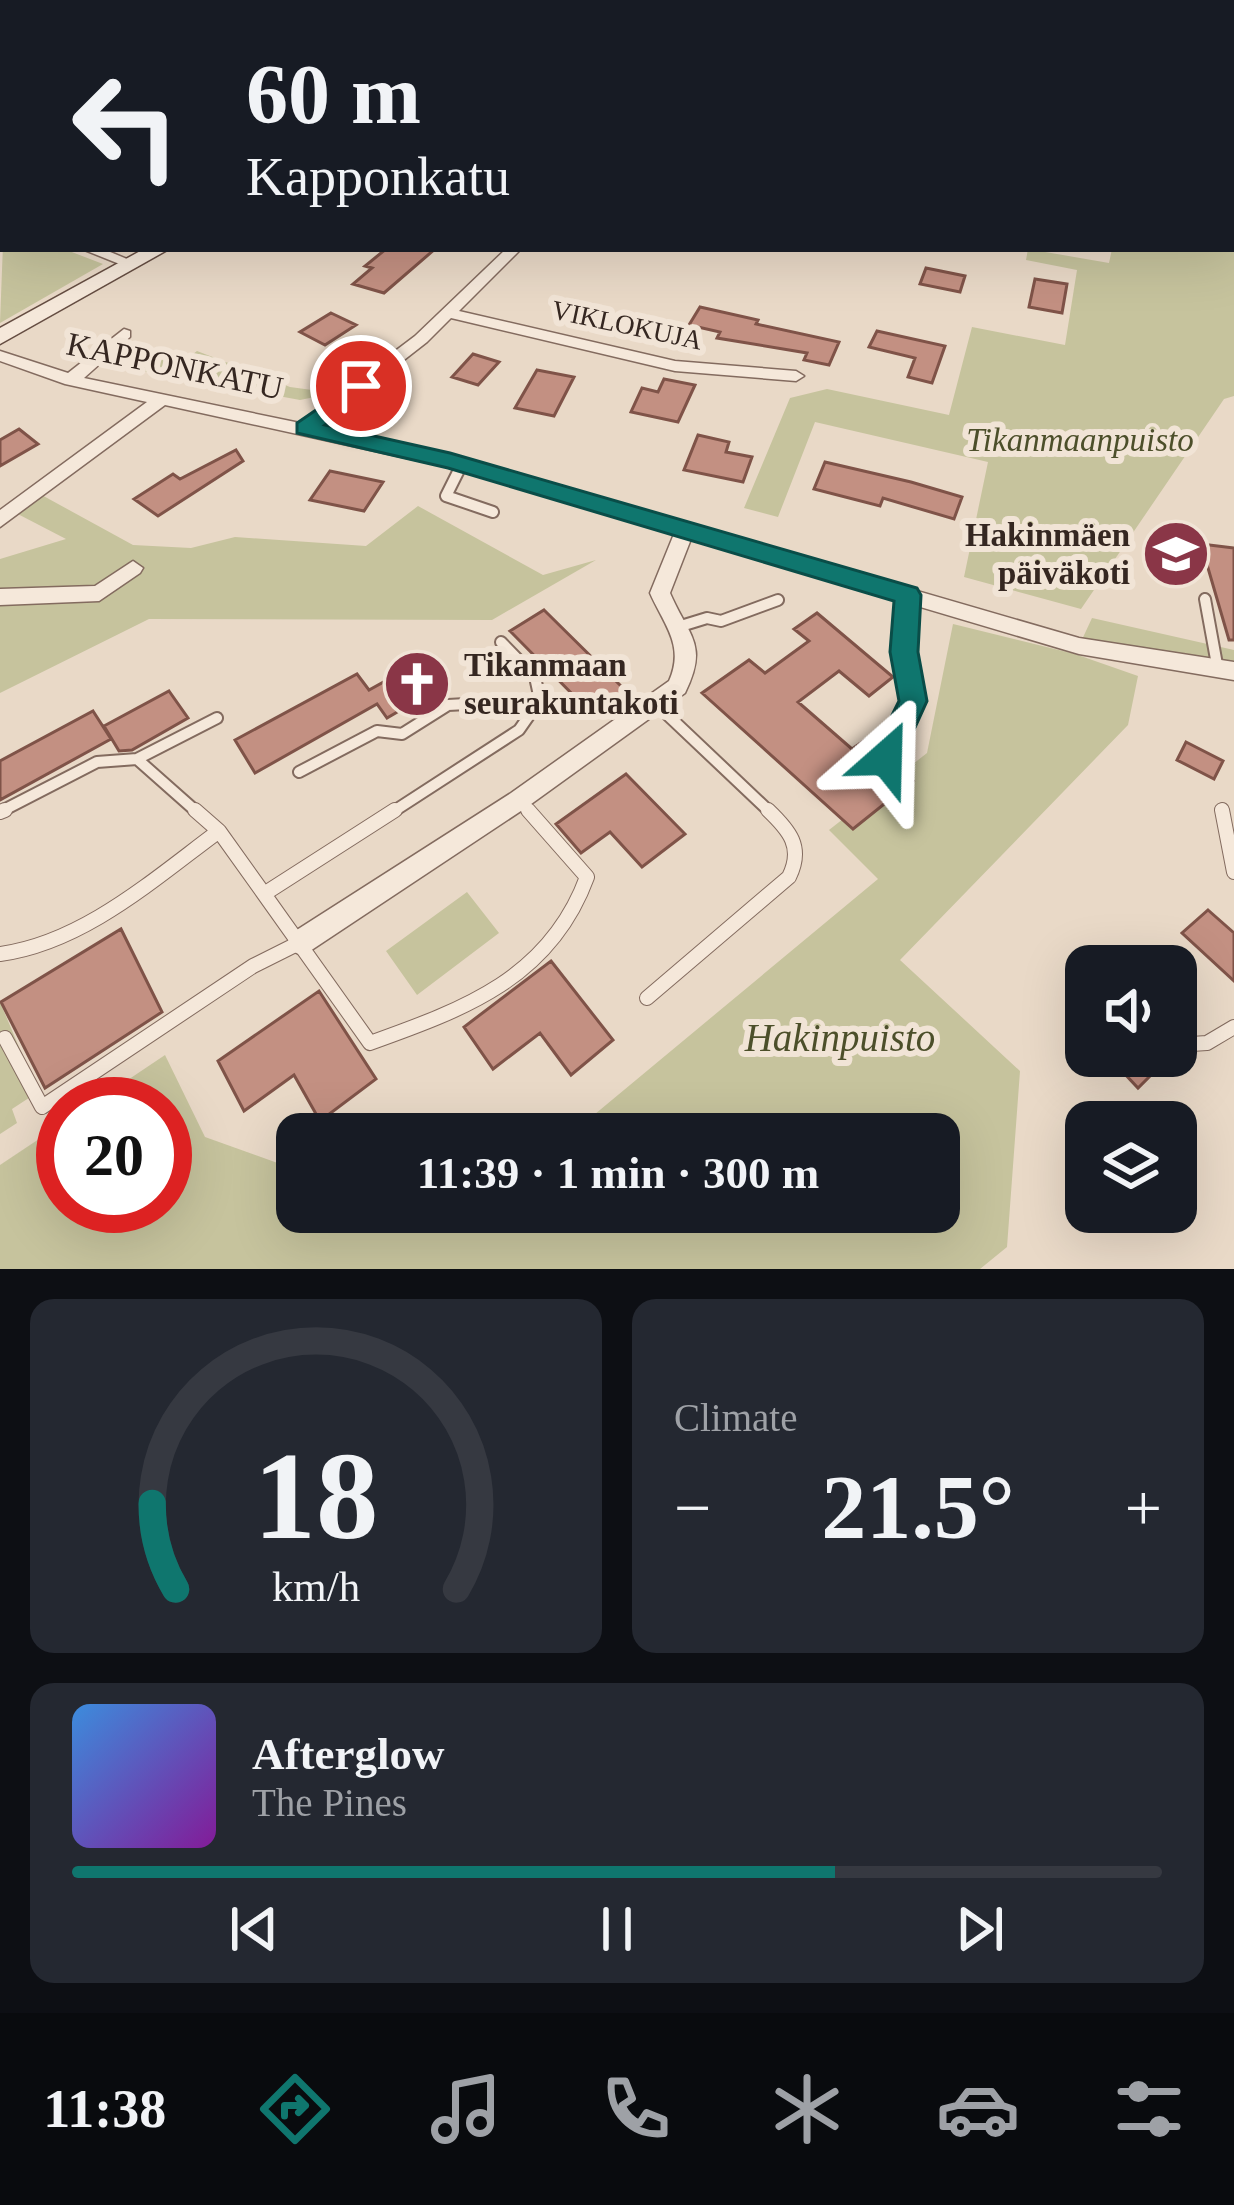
<!DOCTYPE html>
<meta charset="utf-8">
<style>
body{margin:0;font-family:Georgia,serif;background:#242831;color:#f1f3f6;height:100vh;display:flex;flex-direction:column;font-size:45px;white-space:nowrap}
*{box-sizing:border-box;margin:0}
p{font-size:39px;color:#9ea1a6}
.icon{flex:none;width:66px;height:66px;fill:none;stroke:currentColor;stroke-width:2;stroke-linecap:round;stroke-linejoin:round}
.map{position:relative;height:1269px;overflow:hidden}
.drawer{display:flex;flex-direction:column;gap:30px;padding:30px;background:#0d0f14;flex:1}
.drawer>*{flex:none}
.top-card{position:absolute;left:0px;top:0px;width:1236px;height:252px;box-shadow:0 12px 48px #0002;background:#171b24;color:#f1f3f6;overflow:hidden}
.tools{position:absolute;left:1065px;top:945px;display:grid;gap:24px}
.tools a{display:grid;place-items:center;width:132px;height:132px;border-radius:24px;background:#171b24;box-shadow:0 12px 48px #0002;font-size:60px}
.speed{position:absolute;left:36px;top:1077px;display:flex;gap:24px;font-size:60px;font-weight:700;text-align:center}
.speed>*{display:grid;place-content:center;width:156px;height:156px;border-radius:50%;background:#171b24;box-shadow:0 12px 48px #0002;line-height:1}
.speed .limit{border:18px solid #d22;background:#fff;color:#111}
.pin{position:absolute;display:grid;place-items:center;width:102px;height:102px;color:#fff;margin:-51px;border:6px solid #fff;border-radius:50%;box-shadow:0 3px 12px #0007}
.me{position:absolute;width:132px;margin:-66px;rotate:25deg;stroke-linejoin:round;filter:drop-shadow(0 0 9px #0008)}
.turn{display:flex;align-items:center;gap:42px;height:252px;padding:0 48px;font-size:54px}
.turn .icon{width:156px;height:156px;stroke-width:2.5}
.turn b{display:block;font-size:84px;line-height:102px}
.big{font-size:90px;font-weight:800;line-height:1.1}
.drawer .tile{flex:1;display:flex;flex-direction:column;justify-content:center;gap:18px;min-width:0;padding:0 42px;border-radius:24px;background:#242831}
.drawer .dial{align-items:center;gap:0}
.dial svg{height:312px;overflow:visible;fill:none;stroke:#363941;stroke-width:7;stroke-linecap:round;text-anchor:middle}
.dial text{fill:#f1f3f6;stroke:none}
.song{display:flex;align-items:center;gap:36px}
.cover{width:144px;height:144px;border-radius:18px;background:linear-gradient(135deg,hsl(210 70% 55%),hsl(290 70% 35%))}
.played{height:12px;border-radius:6px;background:linear-gradient(90deg,#0f766e 70%,#363941 70%)}
.keys{display:flex;justify-content:space-around;direction:ltr}
.heat{display:flex;justify-content:space-between;align-items:center;font-size:66px;direction:ltr}
.drawer .tiles{flex:1;display:grid;gap:30px;grid-template-columns:1fr 1fr}
.tile:last-child{grid-column:span 2}
.trip{position:absolute;left:276px;top:1113px;width:684px;height:120px;border-radius:24px;background:#171b24;box-shadow:0 12px 48px #0002;font-weight:800;line-height:120px;text-align:center}
.dock{display:flex;height:192px;justify-content:space-around;align-items:center;background:#090b0e;color:#9ea1a6}
.dock .icon{width:84px;height:84px}
.dock .active{color:#0f766e}
.dock b{font-size:54px;color:#f1f3f6}
.map>svg:first-child{display:block}
</style>
<div class="map">
<svg width="1234" height="1269" viewBox="0 0 1234 1269">
<rect width="100%" height="100%" fill="#e9d9c7"/>
<path fill="#c6c39d" d="M1234,60V396L1224,399L1081,609L964,577L988,462L815,422L778,517L744,508L790,398L827,389L949,415L972,327L1065,345L1077,270L1026,260L1028,249L1109,263L1112,249H1233Z
M3,244V249H64L103,264L0,323Z
M131,342L188,358L197,351L290,387L334,393L300,400L109,365Z
M38,493L133,545L191,548L235,537L366,546L418,506L543,575L596,560L492,620L149,619L0,693V559L66,539L12,511Z
M1092,618L1234,650V671L1079,646Z
M953,624L1075,654L1138,676L1128,725L900,960L1020,1071L1007,1247L980,1269H0V1165L63,1123V1206H165V1104H92L165,1055L205,1137L297,1170V1212H939V1134H571L878,879L829,830L927,753Z
M467,892L499,933L417,995L386,951Z
M0,1002L38,1092L12,1109L17,1123L0,1134Z"/>
<path fill="#c39082" stroke="#7f5348" stroke-width="3" d="M386,249H435L384,293L353,284L372,268L365,266Z
M926,268L965,276L960,292L920,284Z
M1035,279L1067,284L1062,313L1029,307Z
M700,307L758,320L756,324L839,342L829,365L804,360L807,353L717,338L720,332L689,325Z
M331,313L356,325L325,345L300,332Z
M877,331L945,346L932,383L908,377L915,358L869,347Z
M473,354L499,362L478,385L452,377Z
M537,370L574,377L554,416L515,408Z
M664,379L695,385L678,422L631,412L642,388L658,392Z
M19,429L38,444L0,466V440Z
M698,435L729,442L726,452L752,457L743,482L684,470Z
M236,450L243,461L158,516L134,499L173,474L180,479Z
M825,462L911,482L962,497L954,519L883,498L880,506L814,489Z
M330,471L383,482L364,511L310,500Z
M1201,544L1234,548V640H1229Z
M544,610L625,690L591,713L510,631Z
M817,613L893,677L869,696L839,671L798,702L852,749L865,740L878,751L881,766L894,764L913,781L853,829L702,693L749,660L765,673L809,641L794,629Z
M425,659L445,684L387,718L377,704L255,773L235,740L357,674L369,690Z
M169,691L188,718L132,750L119,751L104,726Z
M93,711L111,739L0,800V761Z
M1186,742L1223,761L1214,779L1177,760Z
M626,774L685,834L642,867L610,832L581,853L556,824Z
M1208,910L1234,933V981L1182,933Z
M121,929L162,1012L45,1088L1,1002Z
M551,961L613,1040L571,1075L540,1033L493,1069L464,1027Z
M319,991L376,1079L320,1121L294,1075L244,1111L218,1061Z
M1108,1056H1170L1138,1088Z"/>
<g fill="none" stroke-linecap="round" stroke-linejoin="round">
<defs>
<path id="service-far1" d="M462,464L446,496L493,512
M1205,599L1218,670
M681,626L707,618L721,621L778,600
M657,705L771,813
M886,758L913,701L904,652L908,595
M137,759L217,718
M299,772L377,731L402,734L448,705L540,700
M519,800L530,813
M0,812L97,762L137,759L198,813
M391,813L519,730L540,700L535,677L501,642"/>
<path id="service" d="M195,810L219,831
M395,810L264,894L370,1043C465,1009 550,978 587,877L528,810
M1222,810L1234,872
M0,812L5,810
M0,954C83,943 154,879 219,831L264,894
M647,998L789,877C804,847 789,830 768,810
M5,1038L42,1107L253,966L301,942
M1176,1045L1207,1043L1234,1027"/>
<path id="minor" d="M1136,0H1187L1191,3H1140Z
M1233,3H1234V9H1233Z
M0,215L3,216V224L0,223Z
M82,249H103L139,264L127,267Z
M506,249H521L459,311L675,361L796,371L804,376L796,381L675,371L451,318L427,342L318,427L450,455L1079,638L1234,662V680L1079,654L691,539L670,593C689,637 709,644 685,693L527,807L310,951L301,955L292,951L288,942L292,933L511,793L669,681C685,645 664,625 650,593L674,534L448,467L165,405L0,527V510L147,402L65,384L0,361V351L68,373L124,329L130,331V337L84,378L300,423L415,336Z
M133,561L143,568L140,573L99,601L0,605V589L95,586Z"/>
<path id="secondary" d="M144,249H169L0,344V328Z"/>
</defs>
<use href="#service-far1" stroke="#836b5f" stroke-width="14"/>
<use href="#service" stroke="#836b5f" stroke-width="16"/>
<use href="#minor" stroke="#836b5f" stroke-width="3"/>
<use href="#secondary" stroke="#654d42" stroke-width="3"/>
<use href="#service-far1" stroke="#f5e8da" stroke-width="10"/>
<use href="#service" stroke="#f5e8da" stroke-width="14"/>
<use href="#minor" fill="#f5e8da" fill-rule="evenodd"/>
<use href="#secondary" fill="#f5e8da" fill-rule="evenodd"/>
<defs>
<path id="rail" d="M419,3L423,0"/>
</defs>
<use href="#rail" stroke="#352721" stroke-width="8"/>
<use href="#rail" stroke="#f1e4d6" stroke-width="4.5" stroke-dasharray="14" stroke-linecap="butt"/>
</g>
<path fill="#0f766e" stroke="#0a4d48" stroke-width="3" d="M361,379L369,381V391L325,425L450,453L917,588L921,595L918,652L927,701L897,767L886,770L876,767L871,758L899,701L890,652L894,601L448,468L297,433V423Z"/>
<defs>
<symbol id="school-disc" viewBox="-11 -11 22 22"><circle r="9.5" fill="#8a3647" stroke="#f1e4d6"/><path d="M0-5L7-2L0 1L-7-2ZM-4 1L0 2.5L4 1V4Q0 6-4 4Z" fill="#fff"/></symbol>
<symbol id="church-disc" viewBox="-11 -11 22 22"><circle r="9.5" fill="#8a3647" stroke="#f1e4d6"/><path d="M-1.2-6h2.4v3.5h3.3v2.4h-3.3V6h-2.4V-.1h-3.3v-2.4h3.3Z" fill="#fff"/></symbol>
</defs>
<g fill-rule="evenodd">
<use href="#school-disc" x="1138" y="516" width="76" height="76"/>
<use href="#church-disc" x="379" y="646" width="76" height="76"/>
</g>
<g text-anchor="middle" dominant-baseline="central" stroke-width="12" stroke-linejoin="round" paint-order="stroke">
<g font-size="27" fill="#352721" stroke="#f1e4d6">
<text transform="translate(627 325) rotate(12)">VIKLOKUJA</text>
</g>
<g font-size="33" fill="#352721" stroke="#f1e4d6">
<text transform="translate(175 366) rotate(12)">KAPPONKATU</text>
</g>
<g font-size="33" font-style="italic" fill="#4c4f2a" stroke="#f1e4d6">
<text x="1080" y="440">Tikanmaanpuisto</text>
</g>
<g font-size="33" font-weight="bold" fill="#352721" stroke="#f1e4d6" text-anchor="end">
<text x="1130" y="535">Hakinmäen<tspan x="1130" dy="38">päiväkoti</tspan></text>
<text x="464" y="665" text-anchor="start">Tikanmaan<tspan x="464" dy="38">seurakuntakoti</tspan></text>
</g>
<g font-size="39" font-style="italic" fill="#4c4f2a" stroke="#f1e4d6">
<text x="840" y="1037">Hakinpuisto</text>
</g>
</g>
</svg>
<div class="tools">
<a><svg class="icon" aria-label="sound" viewBox="0 0 24 24"><path d="M4 9h4l5-4v14l-5-4H4zM17 9q2 3 0 6"/></svg></a>
<a><svg class="icon" aria-label="layers" viewBox="0 0 24 24"><path d="M12 4l9 5-9 5-9-5zM3 14l9 5 9-5"/></svg></a>
</div>
<div class="speed"><div class="limit">20</div></div>
<div class="pin" style="left:361px;top:386px;background:#d93025"><svg class="icon" aria-label="arrive" viewBox="0 0 24 24"><path d="M6 21V4h12l-3 4 3 4H6"/></svg></div>
<svg class="me" style="left:886px;top:758px" viewBox="-20 -20 40 40"><path d="M0-17L14 15 0 8-14 15z" fill="#0f766e" stroke="#fff" stroke-width="4"/></svg>
<div class="trip">11:39 · 1 min · 300 m</div>
<div class="top-card">
<div class="turn"><svg class="icon" aria-label="left" viewBox="0 0 24 24"><path d="M17 20v-9H6M10 6l-5 5 5 5"/></svg><div><b>60 m</b>Kapponkatu</div></div>
</div>
</div>
<section class="drawer">
<div class="tiles">
<div class="tile dial"><svg viewBox="0 0 100 80">
<path d="M14 69A42 42 0 1 1 86 69"/>
<path d="M14 69A42 42 0 0 1 8 47" stroke="#0f766e"/>
<text x="50" y="56" font-size="32" font-weight="700">18</text>
<text x="50" y="72" font-size="11">km/h</text>
</svg></div>
<div class="tile"><p>Climate</p>
<div class="heat"><a>−</a><b class="big">21.5°</b><a>+</a></div>
</div>
<div class="tile">
<div class="song"><i class="cover"></i><div><b>Afterglow</b><p>The Pines</p></div></div>
<div class="played"></div>
<div class="keys"><svg class="icon" aria-label="previous" viewBox="0 0 24 24"><path d="M18 5L8 12l10 7zM5 5v14"/></svg><svg class="icon" aria-label="pause" viewBox="0 0 24 24"><path d="M8 5v14M16 5v14"/></svg><svg class="icon" aria-label="next" viewBox="0 0 24 24"><path d="M6 5l10 7-10 7zM19 5v14"/></svg></div>
</div>
</div>
</section>
<nav class="dock">
<b>11:38</b>
<svg class="icon active" aria-label="directions" viewBox="0 0 24 24"><path d="M12 3l9 9-9 9-9-9zM9 14v-3h6M13 9l2 2-2 2"/></svg>
<svg class="icon" aria-label="music" viewBox="0 0 24 24"><path d="M9 18V5l10-2v13"/><circle cx="6" cy="18" r="3"/><circle cx="16" cy="16" r="3"/></svg>
<svg class="icon" aria-label="phone" viewBox="0 0 24 24"><path d="M5 4h4l2 5-3 2q2 4 5 5l2-3 5 2v4C11 20 4 13 5 4z"/></svg>
<svg class="icon" aria-label="climate" viewBox="0 0 24 24"><path d="M12 3v18M4 7l16 10M4 17L20 7"/></svg>
<svg class="icon" aria-label="car" viewBox="0 0 24 24"><path d="M5 17H2v-5l4-1 3-4h7l3 4 3 1v5h-3M9 17h6M6 11h13"/><circle cx="7" cy="17" r="2"/><circle cx="17" cy="17" r="2"/></svg>
<svg class="icon" aria-label="filters" viewBox="0 0 24 24"><path d="M4 7h16M4 17h16"/><circle cx="9" cy="7" r="2"/><circle cx="15" cy="17" r="2"/></svg>
</nav>
